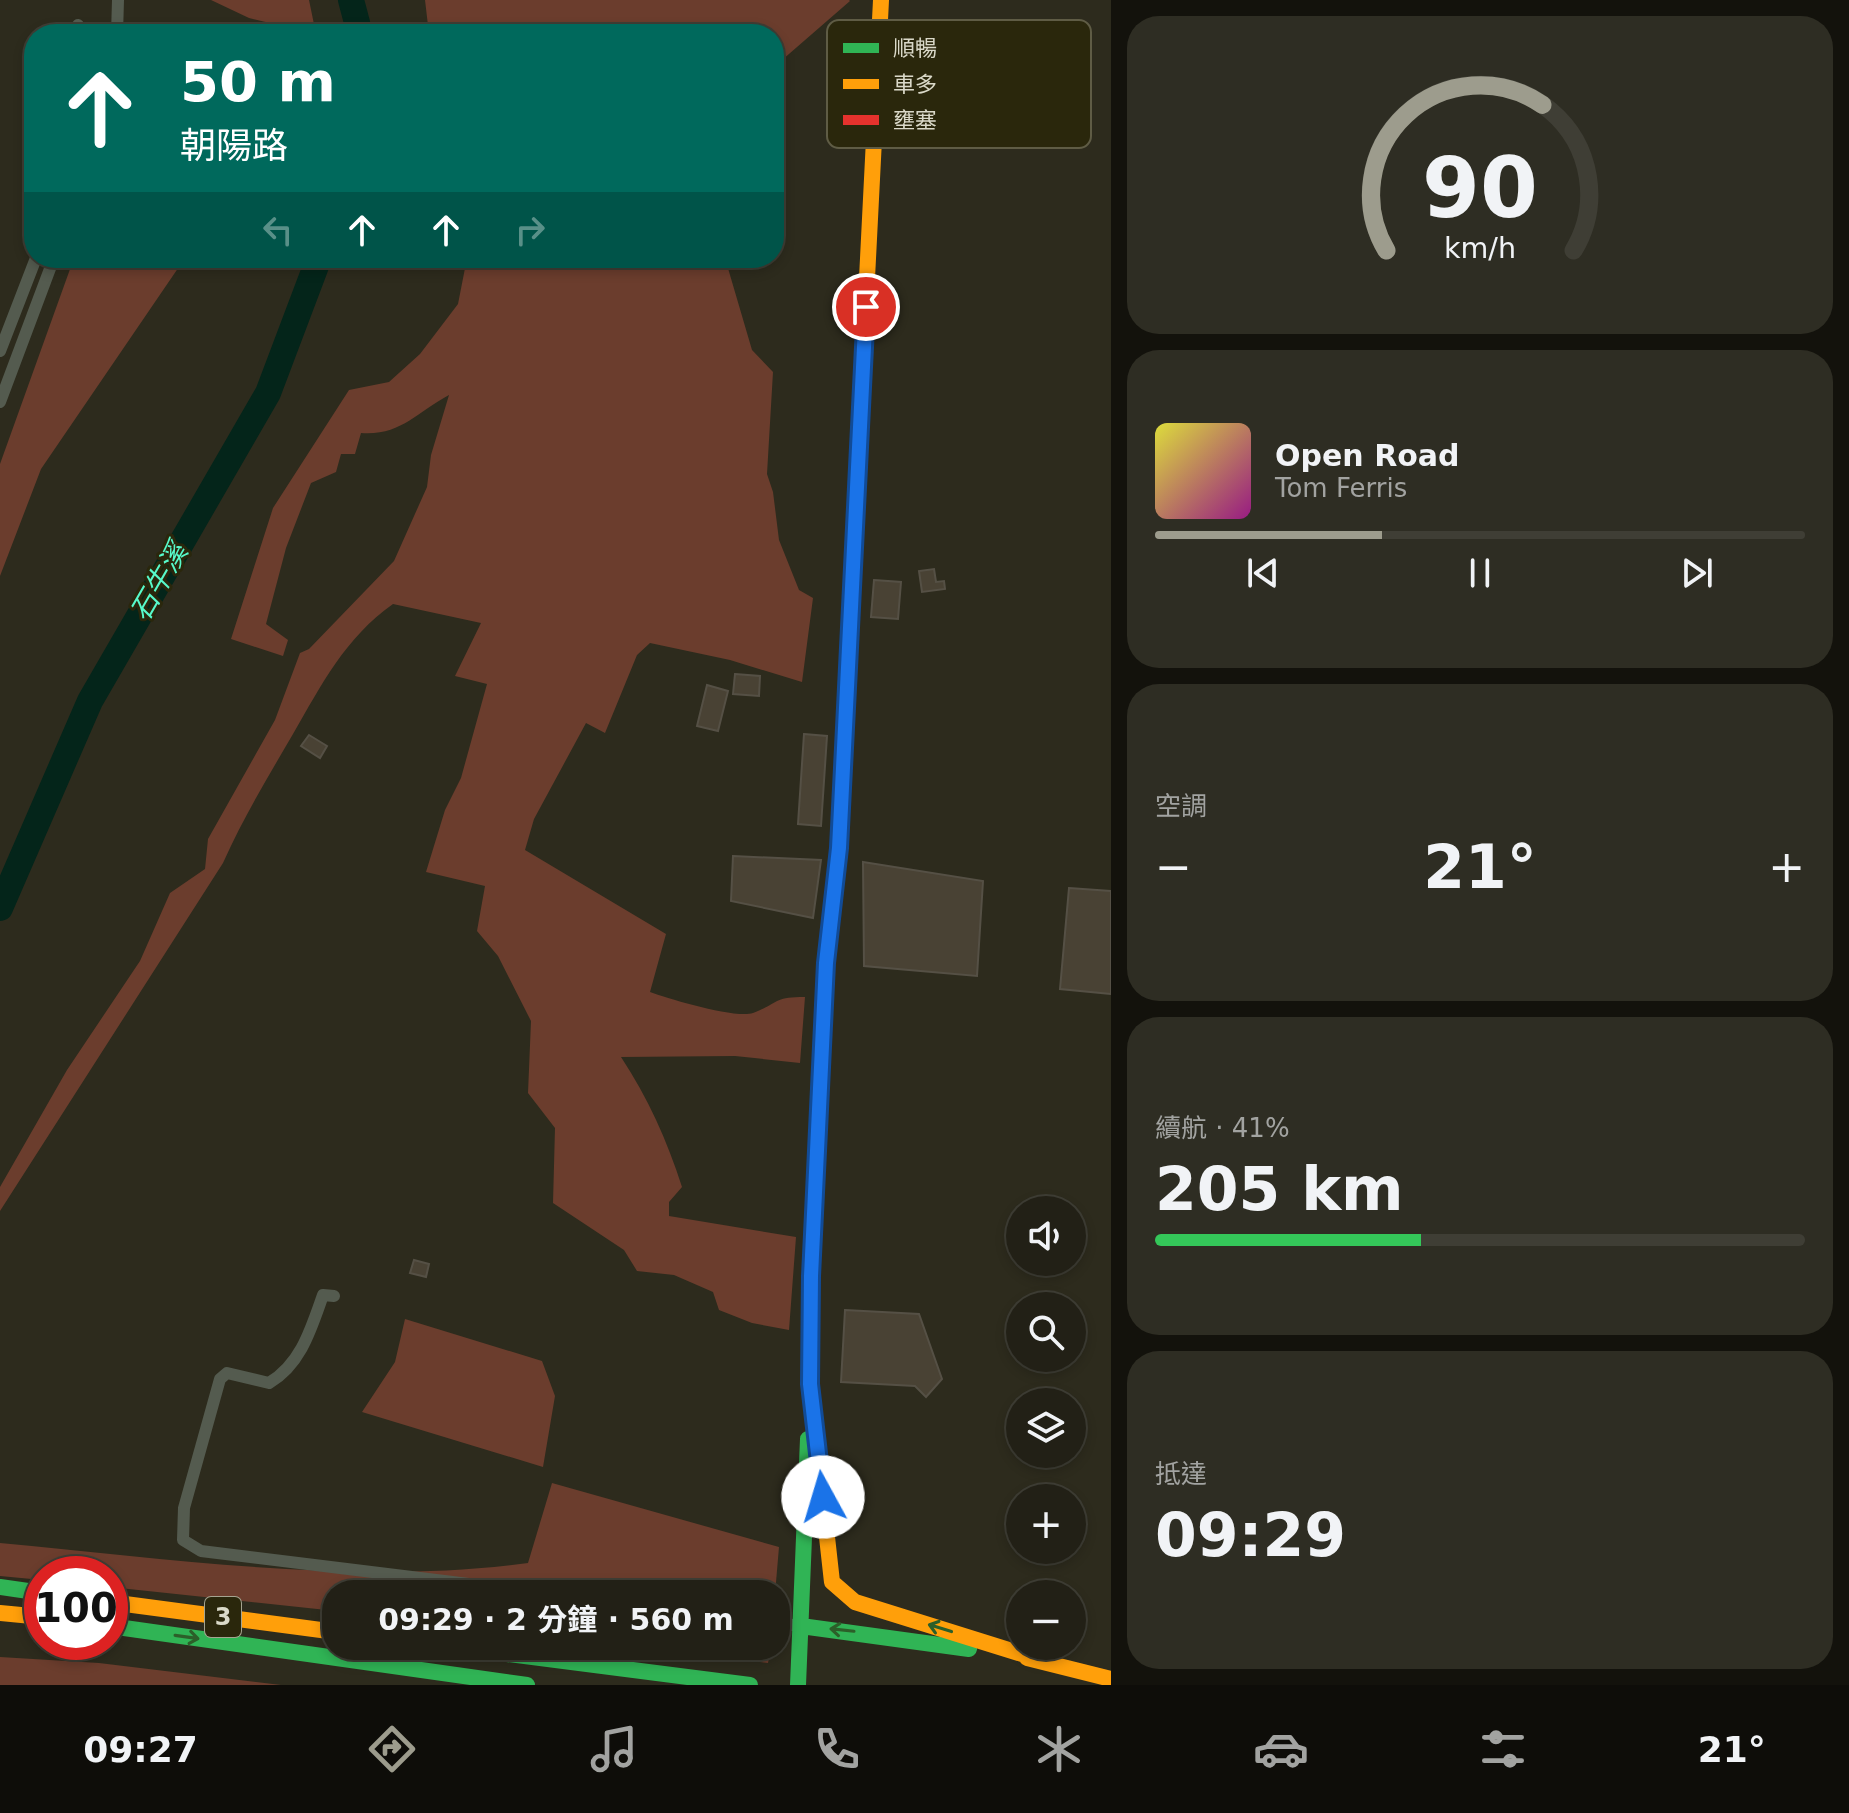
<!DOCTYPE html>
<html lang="zh-TW">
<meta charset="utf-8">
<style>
body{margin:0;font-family:"DejaVu Sans","Noto Sans TC",sans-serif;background:#2e2d23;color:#f1f3f6;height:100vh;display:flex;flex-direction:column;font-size:30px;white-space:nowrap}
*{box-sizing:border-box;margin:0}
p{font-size:26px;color:#a2a3a1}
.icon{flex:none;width:44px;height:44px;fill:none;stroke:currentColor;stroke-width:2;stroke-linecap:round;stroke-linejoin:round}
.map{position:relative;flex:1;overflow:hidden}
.drawer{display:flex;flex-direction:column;gap:16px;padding:16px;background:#13120c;width:738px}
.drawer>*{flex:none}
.banner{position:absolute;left:24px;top:24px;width:760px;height:244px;border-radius:32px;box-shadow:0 4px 12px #0003,0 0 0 2px #3f3e35;background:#00695c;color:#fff;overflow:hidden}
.controls{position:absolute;left:1006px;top:1196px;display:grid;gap:16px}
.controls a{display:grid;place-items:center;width:80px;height:80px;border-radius:50%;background:#222016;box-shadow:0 4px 12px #0003,0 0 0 2px #3f3e35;font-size:40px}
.speed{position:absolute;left:24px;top:1556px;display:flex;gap:16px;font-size:40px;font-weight:700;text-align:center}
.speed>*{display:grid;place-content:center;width:104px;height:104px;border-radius:50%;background:#222016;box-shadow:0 4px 12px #0003,0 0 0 2px #3f3e35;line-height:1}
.speed .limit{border:12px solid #d22;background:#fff;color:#111}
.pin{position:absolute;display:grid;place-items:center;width:68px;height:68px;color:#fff;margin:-34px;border:4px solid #fff;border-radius:50%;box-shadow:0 2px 8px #0007}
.me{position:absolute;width:88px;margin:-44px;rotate:354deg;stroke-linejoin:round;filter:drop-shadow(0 0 6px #0008)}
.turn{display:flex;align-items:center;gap:28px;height:168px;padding:0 24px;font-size:36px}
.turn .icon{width:104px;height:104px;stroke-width:2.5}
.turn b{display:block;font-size:56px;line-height:68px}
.lanes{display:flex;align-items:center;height:76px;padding:0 24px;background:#0003;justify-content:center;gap:40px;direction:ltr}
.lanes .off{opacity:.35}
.big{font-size:60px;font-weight:700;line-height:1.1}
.drawer .widget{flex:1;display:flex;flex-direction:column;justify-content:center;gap:12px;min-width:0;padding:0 28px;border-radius:32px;background:#2e2d23}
.drawer .dial{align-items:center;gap:0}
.dial svg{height:208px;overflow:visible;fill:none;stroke:#3f3e35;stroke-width:7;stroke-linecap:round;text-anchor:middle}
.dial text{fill:#f1f3f6;stroke:none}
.song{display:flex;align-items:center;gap:24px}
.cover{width:96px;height:96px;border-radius:12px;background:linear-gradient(135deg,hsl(60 70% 55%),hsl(310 70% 35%))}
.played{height:8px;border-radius:4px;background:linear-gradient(90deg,#9d9c8d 35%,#3f3e35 35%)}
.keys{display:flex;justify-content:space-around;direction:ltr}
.heat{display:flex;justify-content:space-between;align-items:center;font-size:44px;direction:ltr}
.charge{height:12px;border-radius:6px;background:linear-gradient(90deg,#34c759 41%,#3f3e35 0)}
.trip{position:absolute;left:322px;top:1580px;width:468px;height:80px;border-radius:32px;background:#222016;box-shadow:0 4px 12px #0003,0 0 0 2px #3f3e35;font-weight:700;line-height:80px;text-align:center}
.menu{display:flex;height:128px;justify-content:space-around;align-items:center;background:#0e0d09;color:#a2a3a1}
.menu .icon{width:56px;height:56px}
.menu .current{color:#9d9c8d}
.menu b{font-size:36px;color:#f1f3f6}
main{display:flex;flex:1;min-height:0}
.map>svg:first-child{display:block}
</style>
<main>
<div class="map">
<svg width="1111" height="1685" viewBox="0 0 1111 1685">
<rect width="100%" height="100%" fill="#2d2b1d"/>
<path fill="#6b3d2d" d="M211,0H309L316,34L249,18Z
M425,0H849L850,1L774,67V34H429Z
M74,258H125L134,263L137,258H185L41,469L0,576V464Z
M467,258H725L752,350L773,372L767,474L773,492L779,540L799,590L813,598L802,682L730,660L650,643L637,655L605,733L586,723L534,819L525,850L666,934L650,992C669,999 736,1019 753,1013C780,1003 772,997 805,997L800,1063L735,1056L621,1057C648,1098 667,1140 682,1187L669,1202V1216L796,1237L789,1330L752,1323L719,1310L713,1292L674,1275L637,1271L624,1250L553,1203L555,1128L528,1093L531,1021L498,956L477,931L485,886L426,872L445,810L461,778L487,684L455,676L481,623L393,604C345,638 322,684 293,734C268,777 243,818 223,863L0,1211V1187L67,1070L140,961L170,893L205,869L208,839L275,720L300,653L309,649L394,561L427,487L431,455L449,395C416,413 400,436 361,433L355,454H341L336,472L311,483L286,548L266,624L288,640L283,656L231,639L273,508L349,390L389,382L420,354L458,304Z
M405,1319L542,1361L555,1396L543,1467L362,1412L395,1362Z
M552,1483L779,1547L775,1594H336V1611L110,1587V1574H42V1580L0,1576V1543C174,1559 354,1586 528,1563Z
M629,1646H771L768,1663Z
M0,1657L99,1663L281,1685H0Z"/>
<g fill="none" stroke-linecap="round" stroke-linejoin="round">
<path stroke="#04251a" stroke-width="26" d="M351,0L360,34
M0,908L90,701L268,393L319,258"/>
</g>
<path fill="#494234" stroke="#555045" stroke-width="2" d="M934,569L936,582L944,581L945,589L922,592L919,571Z
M874,580L901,582L898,619L871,617Z
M735,674L760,676L759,696L733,694Z
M707,685L728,691L718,731L697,726Z
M804,734L827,736L821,826L798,824Z
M309,735L327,746L320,758L301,746Z
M733,856L821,860L813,918L731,901Z
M863,862L983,881L977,976L864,966Z
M1069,888L1111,891V994L1060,989Z
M414,1260L429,1264L426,1277L410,1273Z
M845,1310L919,1314L942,1379L926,1397L915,1386L841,1382Z"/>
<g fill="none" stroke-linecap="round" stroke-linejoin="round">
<path stroke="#545b4f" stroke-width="12" d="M77,34L78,25
M117,34L118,0
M0,351L36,258
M0,402L54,258
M334,1296L323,1295C311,1329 301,1364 269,1383L227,1373L220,1379L184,1508L183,1540L201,1551L550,1594
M776,1623L801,1626"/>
<path stroke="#30b455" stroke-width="16" d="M810,1396L811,1276L826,963L839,848L851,615
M0,1587L42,1593
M110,1626L527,1685
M801,1626L969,1649
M445,1646L750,1685
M798,1685L808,1439"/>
<path stroke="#ff9f0a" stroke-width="16" d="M865,318L881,0
M810,1384L832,1582L855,1602L1041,1660
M110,1602L336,1632
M0,1613L42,1617
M1027,1658L1111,1679"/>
<path stroke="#e5322d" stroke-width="16" d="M851,615L865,318"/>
</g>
<defs><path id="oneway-shaft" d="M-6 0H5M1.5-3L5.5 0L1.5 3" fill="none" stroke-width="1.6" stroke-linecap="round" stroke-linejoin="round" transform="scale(2)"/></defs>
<g stroke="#2c5f29">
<use href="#oneway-shaft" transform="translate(940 1628) rotate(-163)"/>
<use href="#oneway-shaft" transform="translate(842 1630) rotate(-174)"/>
<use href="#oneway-shaft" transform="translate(187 1637) rotate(8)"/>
</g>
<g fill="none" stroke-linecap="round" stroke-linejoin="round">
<defs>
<path id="route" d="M823,1497L810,1384L811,1276L826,963L839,848L866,307"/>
</defs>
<use href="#route" stroke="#114b97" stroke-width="20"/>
<use href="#route" stroke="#1a73e8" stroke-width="14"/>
</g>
<g text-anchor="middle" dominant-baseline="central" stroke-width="6" stroke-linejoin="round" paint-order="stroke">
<rect fill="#2a270c" stroke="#a5a490" stroke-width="2" x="205" y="1597" width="36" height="40" rx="6"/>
<g font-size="24" font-weight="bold" fill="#dad9c9">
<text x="223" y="1617">3</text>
</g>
<g font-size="28" font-style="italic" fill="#57facb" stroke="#2a270c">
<text transform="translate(159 582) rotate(-60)">石牛溪</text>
</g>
</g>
<rect x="827" y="20" width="264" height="128" rx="12" fill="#2a270c" stroke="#5f5c45" stroke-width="2"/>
<rect x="843" y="43" width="36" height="10" fill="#30b455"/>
<rect x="843" y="79" width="36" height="10" fill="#ff9f0a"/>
<rect x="843" y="115" width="36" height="10" fill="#e5322d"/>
<g font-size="22" fill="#dad9c9">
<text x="893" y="56">順暢</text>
<text x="893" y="92">車多</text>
<text x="893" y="128">壅塞</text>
</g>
</svg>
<div class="controls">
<a><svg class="icon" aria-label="sound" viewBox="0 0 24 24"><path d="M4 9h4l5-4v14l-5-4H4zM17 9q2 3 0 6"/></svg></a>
<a><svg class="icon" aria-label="search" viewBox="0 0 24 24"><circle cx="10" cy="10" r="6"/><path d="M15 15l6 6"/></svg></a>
<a><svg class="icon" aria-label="layers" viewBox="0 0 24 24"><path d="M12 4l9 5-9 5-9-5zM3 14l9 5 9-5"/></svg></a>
<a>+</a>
<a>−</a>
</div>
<div class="speed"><div class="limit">100</div></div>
<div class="pin" style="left:866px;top:307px;background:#d93025"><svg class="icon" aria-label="arrive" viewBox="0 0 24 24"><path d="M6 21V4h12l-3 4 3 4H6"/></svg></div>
<svg class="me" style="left:823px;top:1497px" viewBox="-20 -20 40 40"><circle r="19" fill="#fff"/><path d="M0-13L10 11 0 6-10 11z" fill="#1a73e8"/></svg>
<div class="trip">09:29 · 2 分鐘 · 560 m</div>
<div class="banner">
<div class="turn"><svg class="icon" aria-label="ahead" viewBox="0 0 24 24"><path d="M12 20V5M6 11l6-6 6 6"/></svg><div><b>50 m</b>朝陽路</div></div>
<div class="lanes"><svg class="icon off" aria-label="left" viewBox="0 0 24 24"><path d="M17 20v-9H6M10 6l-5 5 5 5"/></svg><svg class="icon" aria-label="ahead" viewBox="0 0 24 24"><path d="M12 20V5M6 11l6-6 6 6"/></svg><svg class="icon" aria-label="ahead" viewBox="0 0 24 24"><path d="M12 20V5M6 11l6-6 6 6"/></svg><svg class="icon off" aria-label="right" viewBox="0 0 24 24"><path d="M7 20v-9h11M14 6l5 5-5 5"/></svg></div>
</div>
</div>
<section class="drawer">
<div class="widget dial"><svg viewBox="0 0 100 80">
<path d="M14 69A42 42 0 1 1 86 69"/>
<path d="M14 69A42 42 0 0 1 74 13" stroke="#9d9c8d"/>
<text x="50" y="56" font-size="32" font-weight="700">90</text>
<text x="50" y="72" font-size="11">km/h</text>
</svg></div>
<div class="widget">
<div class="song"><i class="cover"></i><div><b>Open Road</b><p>Tom Ferris</p></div></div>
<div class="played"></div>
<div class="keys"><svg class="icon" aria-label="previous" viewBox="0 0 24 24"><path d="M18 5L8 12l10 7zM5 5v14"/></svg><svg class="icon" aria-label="pause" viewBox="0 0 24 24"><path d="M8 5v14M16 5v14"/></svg><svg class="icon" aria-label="next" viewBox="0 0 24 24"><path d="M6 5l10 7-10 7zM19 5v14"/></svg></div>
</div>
<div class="widget"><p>空調</p>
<div class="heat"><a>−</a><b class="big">21°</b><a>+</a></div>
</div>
<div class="widget"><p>續航 · 41%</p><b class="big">205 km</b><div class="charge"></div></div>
<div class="widget"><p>抵達</p><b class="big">09:29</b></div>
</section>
</main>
<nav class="menu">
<b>09:27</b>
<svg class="icon current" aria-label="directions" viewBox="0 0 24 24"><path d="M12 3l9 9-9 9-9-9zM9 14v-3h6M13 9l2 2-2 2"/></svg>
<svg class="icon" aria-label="music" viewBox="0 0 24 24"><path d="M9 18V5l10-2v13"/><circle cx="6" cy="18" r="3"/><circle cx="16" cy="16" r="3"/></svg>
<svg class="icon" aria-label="phone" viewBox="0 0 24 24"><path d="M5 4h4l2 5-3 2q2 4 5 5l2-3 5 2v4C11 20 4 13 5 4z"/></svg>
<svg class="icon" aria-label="climate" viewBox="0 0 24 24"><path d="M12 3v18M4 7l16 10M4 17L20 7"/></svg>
<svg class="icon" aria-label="car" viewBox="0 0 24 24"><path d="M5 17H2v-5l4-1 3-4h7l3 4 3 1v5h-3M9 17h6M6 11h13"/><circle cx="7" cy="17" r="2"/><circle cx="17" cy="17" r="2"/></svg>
<svg class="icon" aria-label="filters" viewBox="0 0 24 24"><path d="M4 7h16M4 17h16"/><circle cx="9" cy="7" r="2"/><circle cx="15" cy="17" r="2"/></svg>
<b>21°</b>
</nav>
